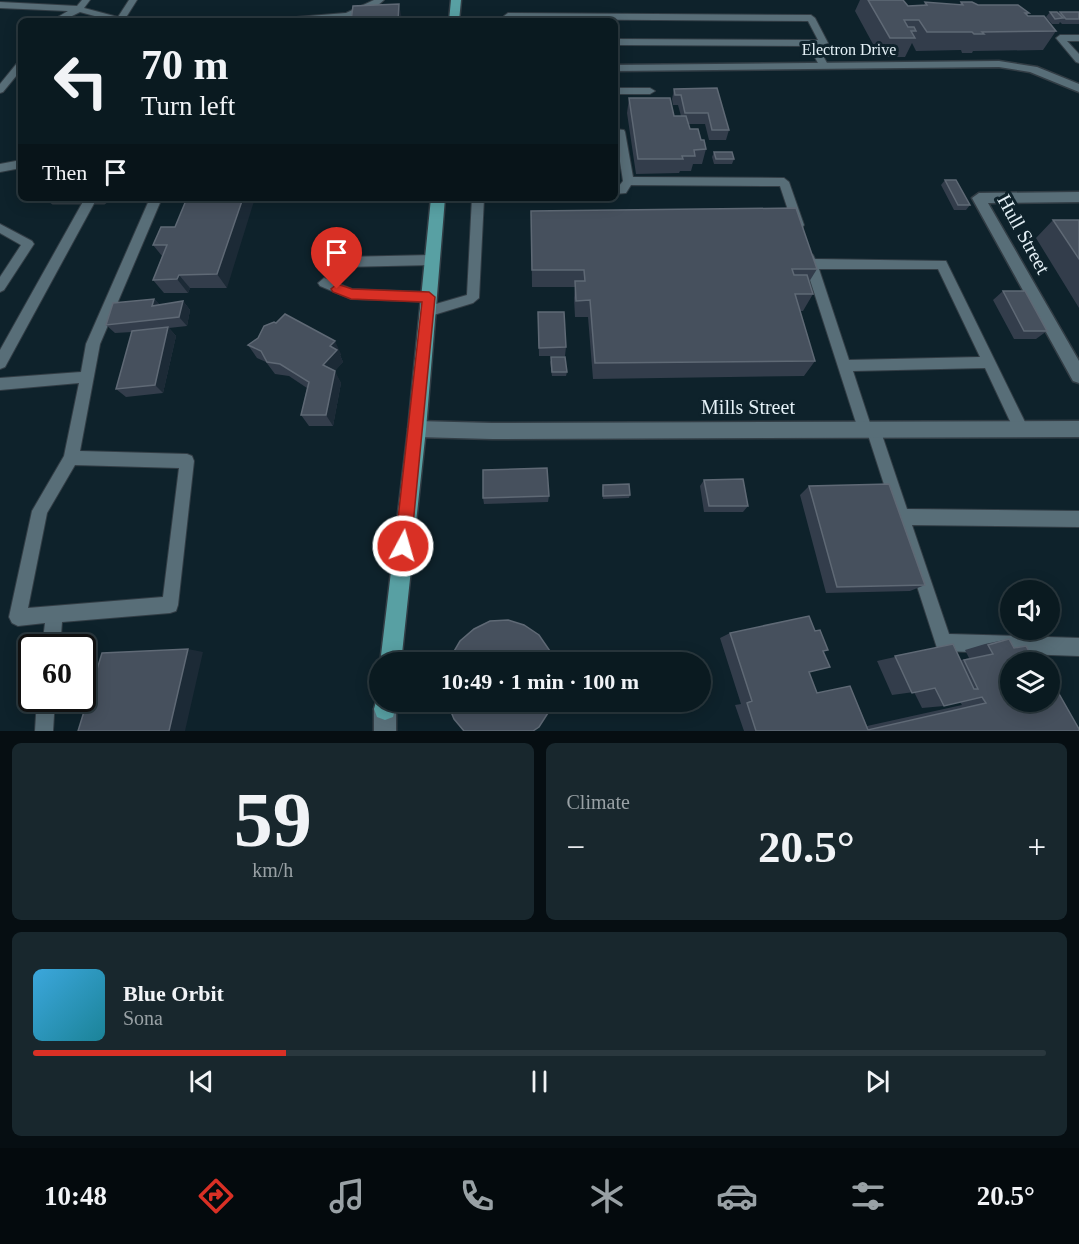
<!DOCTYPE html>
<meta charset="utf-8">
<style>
body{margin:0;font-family:"Times New Roman",serif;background:#18272d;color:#f1f3f6;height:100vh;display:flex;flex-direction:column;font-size:22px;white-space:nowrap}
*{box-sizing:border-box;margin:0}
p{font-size:20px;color:#99a1a5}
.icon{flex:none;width:33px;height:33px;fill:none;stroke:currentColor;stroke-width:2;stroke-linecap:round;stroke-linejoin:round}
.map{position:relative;height:731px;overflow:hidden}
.side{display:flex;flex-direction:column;gap:12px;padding:12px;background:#060e12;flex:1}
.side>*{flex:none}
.banner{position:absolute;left:18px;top:18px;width:600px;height:183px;border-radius:9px;box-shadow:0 3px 15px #0003,0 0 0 2px #2a383e;background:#0a1a20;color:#f1f3f6;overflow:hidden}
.fabs{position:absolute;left:1000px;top:580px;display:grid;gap:12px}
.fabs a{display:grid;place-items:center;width:60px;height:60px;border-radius:50%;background:#0a1a20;box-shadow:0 3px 15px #0003,0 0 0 2px #2a383e;font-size:30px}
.speed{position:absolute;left:18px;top:634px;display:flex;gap:12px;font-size:30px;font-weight:700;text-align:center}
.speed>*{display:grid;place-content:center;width:78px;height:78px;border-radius:50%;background:#0a1a20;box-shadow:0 3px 15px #0003,0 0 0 2px #2a383e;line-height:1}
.speed .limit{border:3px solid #111;border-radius:9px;background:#fff;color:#111}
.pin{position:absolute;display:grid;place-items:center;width:51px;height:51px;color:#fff;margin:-62px -26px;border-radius:50% 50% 50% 0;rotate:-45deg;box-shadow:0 0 6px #0007}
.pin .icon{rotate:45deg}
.me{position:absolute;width:66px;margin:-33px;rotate:6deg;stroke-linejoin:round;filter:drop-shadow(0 0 4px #0008)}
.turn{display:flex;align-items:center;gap:21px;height:126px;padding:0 24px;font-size:27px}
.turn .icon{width:78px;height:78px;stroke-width:2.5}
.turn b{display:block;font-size:42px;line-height:51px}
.then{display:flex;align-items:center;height:57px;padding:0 24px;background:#0003;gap:12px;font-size:22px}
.big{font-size:45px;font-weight:700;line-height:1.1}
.side .card{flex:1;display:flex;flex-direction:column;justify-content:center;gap:9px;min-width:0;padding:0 21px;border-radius:9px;background:#18272d}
.side .dial{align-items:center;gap:0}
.dial b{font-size:78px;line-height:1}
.song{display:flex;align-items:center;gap:18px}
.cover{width:72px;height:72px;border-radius:9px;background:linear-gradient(135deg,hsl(200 70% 55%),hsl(190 70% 35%))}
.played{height:6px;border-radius:3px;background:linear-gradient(90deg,#d93025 25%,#2a383e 25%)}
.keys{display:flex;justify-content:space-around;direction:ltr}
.heat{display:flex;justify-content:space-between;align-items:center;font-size:33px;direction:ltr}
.side .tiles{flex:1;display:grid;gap:12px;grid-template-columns:1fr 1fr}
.card:last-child{grid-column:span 2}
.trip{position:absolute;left:369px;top:652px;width:342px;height:60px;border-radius:30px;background:#0a1a20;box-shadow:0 3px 15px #0003,0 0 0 2px #2a383e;font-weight:700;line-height:60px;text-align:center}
.menu{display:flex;height:96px;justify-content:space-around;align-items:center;background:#040a0d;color:#99a1a5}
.menu .icon{width:42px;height:42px}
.menu .active{color:#d93025}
.menu b{font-size:27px;color:#f1f3f6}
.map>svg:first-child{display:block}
</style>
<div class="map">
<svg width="1079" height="731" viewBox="0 0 1079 731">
<rect width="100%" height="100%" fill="#0e222b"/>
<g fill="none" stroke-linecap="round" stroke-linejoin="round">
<defs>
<path id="service" d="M82,0H90L84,8L118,17L129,0H137L125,19L127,21H113L80,12L62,21H51L68,11L0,8V2L77,6Z
M374,0H384C358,25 314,21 280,21L284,18L346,13Z
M508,13L811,15L815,18L828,43L818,46L828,65L820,67L809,46L615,45V39L818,40L808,21L512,19V21H504V16Z
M1060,35H1079V41H1067L1079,54V63L1076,62L1056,38Z
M21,61V70L3,92L0,93V84L18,62Z
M615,88H650L655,91L650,94H615Z
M615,129L624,130L625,132L633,177L784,178L789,182L804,225L802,228H794L780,186L631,185L626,193L615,194V186H619L623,181Z
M21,160V168L0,172V164Z
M85,198H97L5,367L0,369V350Z
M150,198H162L100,344L80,451L187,454L192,456L194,461L178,605L176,611L170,613L62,622L60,648H42L45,623L18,626L12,623L9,617L32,511L64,456L79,383L0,390V378L81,372L86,344ZM75,465L179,468L163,597L28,608L47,513Z
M472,198H484L479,298L473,303L427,317L422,316L421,312L422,308L467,295Z
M0,224L32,241L34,244L4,290L0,292V277L21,245L0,233Z
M809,253L813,255L815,259L946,261L1026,424L1028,429L1026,434L1021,436L1016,434L985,368L853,371L870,423L878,424L880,429L907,509L1079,511V527L912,525L949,634L1079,638V656L943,651L937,648L868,435L860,434L858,429L803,258ZM819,269H938L980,357L849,360Z
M432,255L438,260L432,265L343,267L337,262L343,257Z
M324,278L352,289L429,292L435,297L429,302L351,299L320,286L318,283Z
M37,699H55L53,731H35Z"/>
<path id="minor" d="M999,61L1037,67L1079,84V92L1030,72L999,67L615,71V65Z
M1079,192V202L988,203L1079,361V383L1073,381L972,198L979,193Z
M46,198H111L104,203H53Z
M417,421L492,423L1079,421V437L492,439L417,437L411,435L408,429L411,423Z"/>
<path id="secondary" d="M380,700V702H393L396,709V731H374V709Z"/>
<path id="primary" d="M451,0H461L459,21H449Z
M431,198H445L426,429L401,663L380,664L408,429Z
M378,694L380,702H397L393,717L385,720L377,717L374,709Z"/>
</defs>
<use href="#service" stroke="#323d45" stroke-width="2"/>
<use href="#minor" stroke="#323d45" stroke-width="3"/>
<use href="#secondary" stroke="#323d45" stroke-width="3"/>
<use href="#primary" stroke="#323d45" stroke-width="3"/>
<use href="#service" fill="#586e78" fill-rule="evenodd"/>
<use href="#minor" fill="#586e78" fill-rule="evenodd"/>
<use href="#secondary" fill="#586e78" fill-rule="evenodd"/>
<use href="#primary" fill="#58a0a3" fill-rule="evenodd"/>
</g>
<path fill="#333d4b" d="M860,0H903L908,6L924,5L925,2L959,5L961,2L1029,13L1027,15L1028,16L1056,31L1043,50L973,51L972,53H962L961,50L916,51L912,43L905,57H880L855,11Z
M1050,12L1058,13L1060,12H1079V24H1062L1060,22L1059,24H1052L1046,17Z
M674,89L729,130L726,140H709L705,124H688L690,129L701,140L706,149L702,164H693L691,171H680L679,173L636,174L627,113L629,98L674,116H681L678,105H673L672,99Z
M615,122L620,156L618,171H615Z
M714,152L734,159L732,164H714L712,157Z
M945,180L970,205L966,210H954L941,185Z
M187,198L227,288H190L188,293H164L153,280L162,256L153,245L175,227Z
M531,211L817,269L809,282L813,294L803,311H800L815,361L804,376L593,379L588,317H575L574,298L575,287H532Z
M1053,220H1079V308L1036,238Z
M1003,291L1047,331L1036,339H1014L993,300Z
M154,299L160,305L183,301L190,310L187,326L169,328L176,336L163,393L126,397L116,389L132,332L115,333L106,325Z
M538,312L566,347L565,356H539Z
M248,345L341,354L340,355L343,362L334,371L341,383L333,426H309L301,415L307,388L289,376L275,374L266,362L257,358Z
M550,361L567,372L566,376H552Z
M704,480L748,506L743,512H704L700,486Z
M603,485L630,495L629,498L603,499L602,488Z
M809,486L925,585L910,591L826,593L800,495Z
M549,496L548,502L484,504L483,498Z
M815,631L830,667L809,672L817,693L850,686L867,726L962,705L960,702L944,706L922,708L914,692L892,695L877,661L953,644L961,660L969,658L965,650L985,644L1009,639L1014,648L1029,653L1035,652L1079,731H744L735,705L741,704L720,638L730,633Z"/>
<path fill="#1c2a36" d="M399,4L402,19V21H398Z
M243,198H255L227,288L217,274Z
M179,275L190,288L188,293L177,279Z
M154,299L162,308L152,306Z
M183,301L190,310L187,326L179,317Z
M168,327L176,336L163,393L155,385Z
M335,341L341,354L340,355L343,362L330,377L323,365L330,346Z
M335,371L341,383L333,426L326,415Z
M188,649L203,652L185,731H169Z"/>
<path fill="#46505d" stroke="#5f6975" stroke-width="1.5" d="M868,0H903L908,6L927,5L925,2L963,5L961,2H972L978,5H1018L1029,13H1025L1028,16H1044L1056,31L982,32L984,34H974L972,32H927L919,20H904L908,27H914L916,31H911L915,38H890Z
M399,4L398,21H351L353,6Z
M1050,12H1057L1063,18L1055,19Z
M1060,12H1079V19H1066Z
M717,88L729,130H712L708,113H685L681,95H675L674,89Z
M629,98H670L674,116H686L690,129H698L701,140H704L706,149L694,150L695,156H682L683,159H638Z
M615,122L620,156H615Z
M714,152H732L734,159H716Z
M945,180H956L970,205H958Z
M187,198H243L217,274L179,275L177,279L153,280L167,245H153L161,227H175Z
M796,208L817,269H792L794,275H807L813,294H795L815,361L595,363L590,300L576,301L575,281H585L584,270H532L531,211Z
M1053,220H1079V259Z
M1003,291H1025L1047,331H1024Z
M154,299L152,306L183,301L179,317L106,325L113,303Z
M538,312H564L566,347L539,348Z
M285,314L335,341L330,346L337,350L323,365L335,371L326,415H301L309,382L280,364L267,362L261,351L248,345L258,338L264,326L274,322L276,323Z
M168,327L155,385L116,389L132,331Z
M551,357H565L567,372H552Z
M547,468L549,496L483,498V470Z
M743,479L748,506H709L704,480Z
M629,484L630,495L603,496V485Z
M889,484L925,585L837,587L809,486Z
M809,616L815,631L820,630L828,650L823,651L830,667L809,672L817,693L850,686L868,730L986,703L982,697L944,706L935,688L912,693L895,656L953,644L974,689H978L964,660L993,654L988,645L1009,639L1014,648L1026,646L1030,653L1035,652L1042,663H1011V702H1050V678L1079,729V731H756L747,703L752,701L730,633Z
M508,620L524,625L539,635L550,651L554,663H448L450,658L460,641L474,629L490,621Z
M188,649L169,731H78L102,653Z
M447,702H552L550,710L539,727L533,731H464L454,719Z"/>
<path fill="#d93025" stroke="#8d1f18" stroke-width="1.5" d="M337,284L352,289L429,292L435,297L411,546L409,552L403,554L398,552L395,546L422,302L351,299L333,292L331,289Z"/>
<g text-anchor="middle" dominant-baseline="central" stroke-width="6" stroke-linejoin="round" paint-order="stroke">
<g font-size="16" fill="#e4f0f6" stroke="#0e222b">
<text x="849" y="49">Electron Drive</text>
</g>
<g font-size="20" fill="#e4f0f6" stroke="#0e222b">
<text transform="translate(1024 234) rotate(61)">Hull Street</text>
<text x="748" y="407">Mills Street</text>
</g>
</g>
</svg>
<div class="fabs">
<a><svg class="icon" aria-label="sound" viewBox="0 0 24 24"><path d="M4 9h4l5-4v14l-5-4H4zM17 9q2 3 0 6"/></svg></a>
<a><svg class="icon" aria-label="layers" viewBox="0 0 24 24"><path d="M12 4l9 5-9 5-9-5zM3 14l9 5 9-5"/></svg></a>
</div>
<div class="speed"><div class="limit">60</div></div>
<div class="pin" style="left:337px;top:289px;background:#d93025"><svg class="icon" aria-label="arrive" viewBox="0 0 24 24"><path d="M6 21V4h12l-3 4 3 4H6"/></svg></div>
<svg class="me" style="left:403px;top:546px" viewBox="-20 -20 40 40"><circle r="17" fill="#d93025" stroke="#fff" stroke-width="3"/><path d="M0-11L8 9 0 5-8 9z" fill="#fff"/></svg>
<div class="trip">10:49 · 1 min · 100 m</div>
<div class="banner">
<div class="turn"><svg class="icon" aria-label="left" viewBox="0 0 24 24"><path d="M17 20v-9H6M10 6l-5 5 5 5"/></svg><div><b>70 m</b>Turn left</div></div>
<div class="then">Then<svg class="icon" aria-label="arrive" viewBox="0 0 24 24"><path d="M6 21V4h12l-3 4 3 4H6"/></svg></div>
</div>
</div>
<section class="side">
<div class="tiles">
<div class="card dial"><b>59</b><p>km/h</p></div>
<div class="card"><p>Climate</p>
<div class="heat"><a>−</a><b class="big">20.5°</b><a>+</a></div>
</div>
<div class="card">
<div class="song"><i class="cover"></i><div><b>Blue Orbit</b><p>Sona</p></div></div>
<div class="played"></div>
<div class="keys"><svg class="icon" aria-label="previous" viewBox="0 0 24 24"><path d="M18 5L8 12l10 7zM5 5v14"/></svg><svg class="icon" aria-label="pause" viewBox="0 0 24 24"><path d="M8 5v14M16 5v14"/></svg><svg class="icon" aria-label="next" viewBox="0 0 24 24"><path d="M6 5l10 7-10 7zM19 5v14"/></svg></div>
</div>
</div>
</section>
<nav class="menu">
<b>10:48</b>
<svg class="icon active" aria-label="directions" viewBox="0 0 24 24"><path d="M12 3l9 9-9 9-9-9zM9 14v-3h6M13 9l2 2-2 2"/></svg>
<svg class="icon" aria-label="music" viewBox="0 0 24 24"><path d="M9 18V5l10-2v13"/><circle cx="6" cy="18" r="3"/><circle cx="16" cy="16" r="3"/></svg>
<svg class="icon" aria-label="phone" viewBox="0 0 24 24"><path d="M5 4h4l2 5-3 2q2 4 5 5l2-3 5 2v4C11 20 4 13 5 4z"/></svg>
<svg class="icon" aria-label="climate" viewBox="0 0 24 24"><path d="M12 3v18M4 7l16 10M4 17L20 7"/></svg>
<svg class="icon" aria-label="car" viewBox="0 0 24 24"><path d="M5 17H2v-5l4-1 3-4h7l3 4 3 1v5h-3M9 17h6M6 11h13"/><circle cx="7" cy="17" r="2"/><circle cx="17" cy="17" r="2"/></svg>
<svg class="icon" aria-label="filters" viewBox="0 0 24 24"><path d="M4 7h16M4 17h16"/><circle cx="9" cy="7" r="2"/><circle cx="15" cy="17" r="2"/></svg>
<b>20.5°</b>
</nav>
